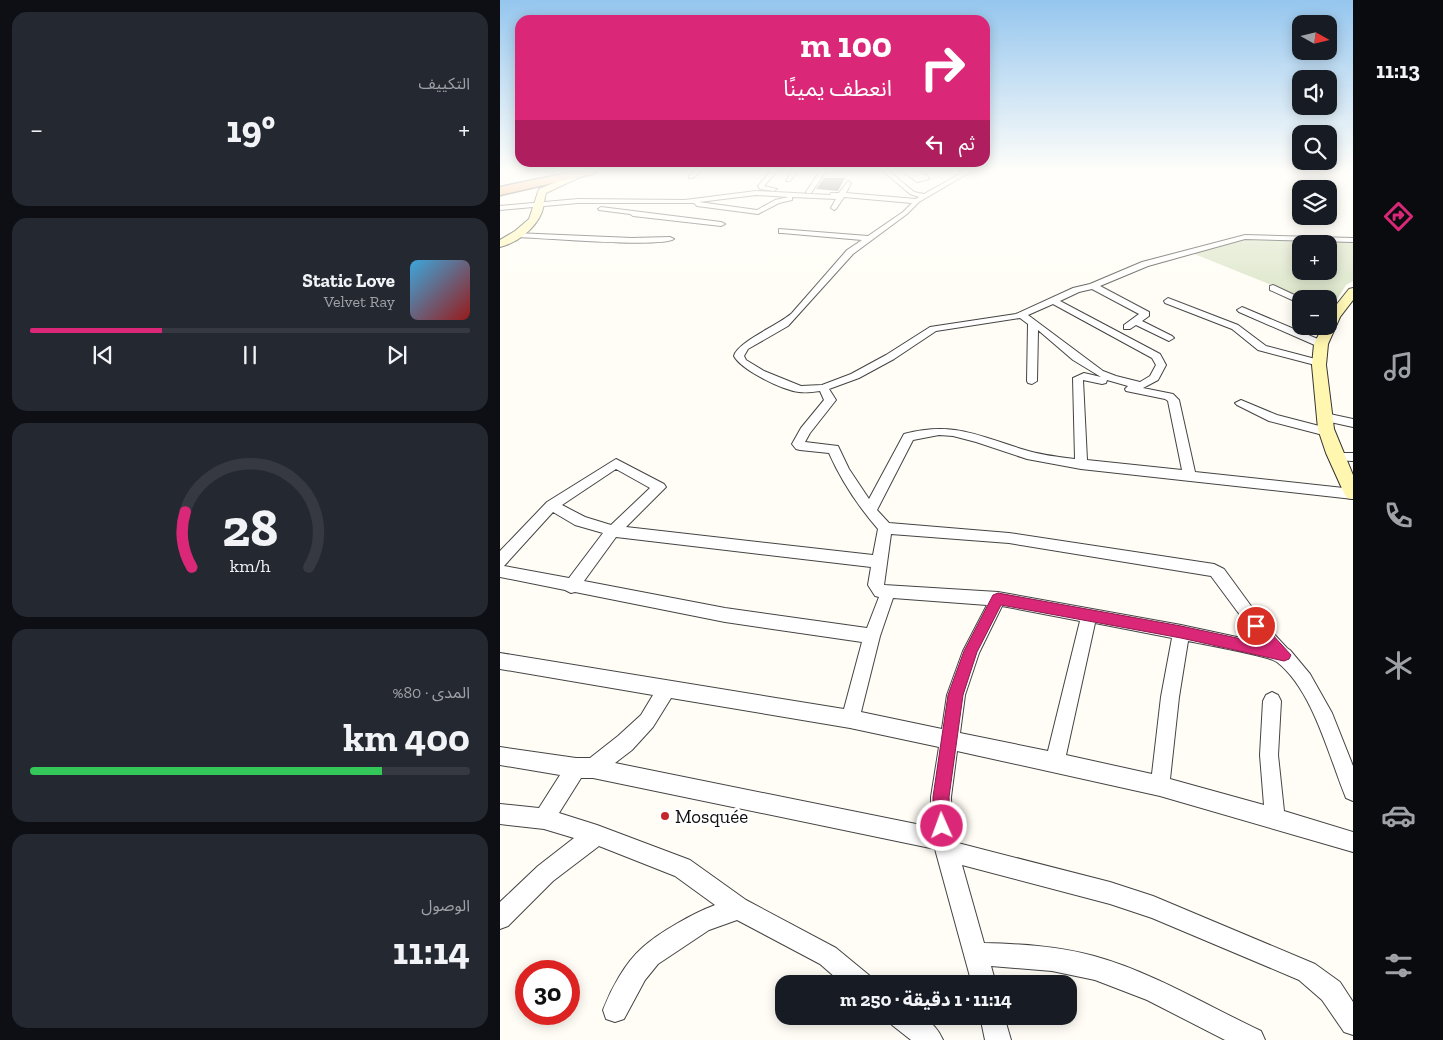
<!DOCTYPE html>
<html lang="ar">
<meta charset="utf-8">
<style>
body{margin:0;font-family:"Zilla Slab","Noto Sans Arabic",serif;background:#242831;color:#f1f3f6;direction:rtl;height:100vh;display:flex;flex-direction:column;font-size:19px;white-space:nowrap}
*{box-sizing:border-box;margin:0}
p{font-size:16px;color:#9ea1a6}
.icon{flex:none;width:28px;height:28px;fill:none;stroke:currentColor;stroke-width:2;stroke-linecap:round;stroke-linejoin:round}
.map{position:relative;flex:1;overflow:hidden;direction:ltr}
.drawer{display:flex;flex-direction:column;gap:12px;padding:12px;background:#0d0f14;width:500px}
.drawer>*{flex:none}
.hud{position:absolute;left:15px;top:15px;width:475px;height:152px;border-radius:15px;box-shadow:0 2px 12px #0003;direction:rtl;background:#db2777;color:#fff;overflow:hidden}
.needle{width:32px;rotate:98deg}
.tools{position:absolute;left:792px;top:15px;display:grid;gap:10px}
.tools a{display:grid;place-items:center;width:45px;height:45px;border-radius:10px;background:#171b24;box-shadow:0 2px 12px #0003;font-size:25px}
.speed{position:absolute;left:15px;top:960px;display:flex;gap:10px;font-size:25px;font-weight:700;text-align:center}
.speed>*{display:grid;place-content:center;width:65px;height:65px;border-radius:50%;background:#171b24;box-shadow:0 2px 12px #0003;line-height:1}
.speed .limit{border:8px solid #d22;background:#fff;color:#111}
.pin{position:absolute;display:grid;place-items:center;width:42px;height:42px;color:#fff;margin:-21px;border:2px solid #fff;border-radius:50%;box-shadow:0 1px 5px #0007}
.me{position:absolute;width:55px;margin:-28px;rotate:358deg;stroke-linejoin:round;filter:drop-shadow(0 0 4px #0008)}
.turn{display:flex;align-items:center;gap:18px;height:105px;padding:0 15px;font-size:22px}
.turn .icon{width:65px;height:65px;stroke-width:2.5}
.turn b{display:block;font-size:35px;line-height:42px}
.then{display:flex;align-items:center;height:48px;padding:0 15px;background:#0003;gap:10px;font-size:19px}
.big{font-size:38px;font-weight:700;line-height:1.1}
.drawer .tile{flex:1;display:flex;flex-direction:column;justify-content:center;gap:8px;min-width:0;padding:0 18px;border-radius:15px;background:#242831}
.drawer .dial{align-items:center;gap:0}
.dial svg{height:130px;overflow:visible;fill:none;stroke:#363941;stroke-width:7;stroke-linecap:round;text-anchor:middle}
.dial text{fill:#f1f3f6;stroke:none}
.song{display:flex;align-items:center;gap:15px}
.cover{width:60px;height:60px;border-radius:8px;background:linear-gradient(135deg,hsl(200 70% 55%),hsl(0 70% 35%))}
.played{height:5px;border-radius:2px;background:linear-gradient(90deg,#db2777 30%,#363941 30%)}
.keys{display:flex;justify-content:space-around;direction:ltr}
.heat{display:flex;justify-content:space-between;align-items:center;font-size:28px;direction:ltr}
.charge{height:8px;border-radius:4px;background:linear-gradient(90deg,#34c759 80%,#363941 0)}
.trip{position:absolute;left:275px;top:975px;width:302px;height:50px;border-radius:15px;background:#171b24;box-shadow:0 2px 12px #0003;font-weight:700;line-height:50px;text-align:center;direction:rtl}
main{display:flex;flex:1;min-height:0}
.tab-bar{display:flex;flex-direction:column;width:90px;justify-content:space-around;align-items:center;background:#090b0e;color:#9ea1a6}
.tab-bar .icon{width:35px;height:35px}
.tab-bar .active{color:#db2777}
.tab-bar b{font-size:22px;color:#f1f3f6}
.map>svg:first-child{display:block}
</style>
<main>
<nav class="tab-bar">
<b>11:13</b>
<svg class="icon active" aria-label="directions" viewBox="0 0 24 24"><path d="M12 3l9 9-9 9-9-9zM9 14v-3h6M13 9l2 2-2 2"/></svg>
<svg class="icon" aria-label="music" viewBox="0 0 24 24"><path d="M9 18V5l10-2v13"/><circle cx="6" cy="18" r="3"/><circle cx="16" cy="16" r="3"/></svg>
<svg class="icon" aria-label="phone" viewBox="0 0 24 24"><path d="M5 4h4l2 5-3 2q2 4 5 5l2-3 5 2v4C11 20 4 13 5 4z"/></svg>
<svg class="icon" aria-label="climate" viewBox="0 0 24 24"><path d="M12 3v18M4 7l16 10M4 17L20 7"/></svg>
<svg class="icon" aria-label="car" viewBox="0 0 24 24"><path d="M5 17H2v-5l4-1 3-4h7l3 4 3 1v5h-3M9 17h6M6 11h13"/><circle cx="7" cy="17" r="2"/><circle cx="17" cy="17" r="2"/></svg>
<svg class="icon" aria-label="filters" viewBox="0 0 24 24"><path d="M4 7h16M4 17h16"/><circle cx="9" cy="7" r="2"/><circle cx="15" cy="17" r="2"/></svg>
</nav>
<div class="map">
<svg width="853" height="1040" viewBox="0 0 853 1040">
<rect width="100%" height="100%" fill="#fffdf5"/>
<path fill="#d9e3c4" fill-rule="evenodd" d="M748,238L853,241V281L846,285L831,309L829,308V299H806L692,253ZM801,244H829V271H801Z"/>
<path fill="#5a524d" d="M324,178H345L338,191L316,189Z"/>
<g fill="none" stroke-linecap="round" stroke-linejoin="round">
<defs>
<path id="street" d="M46,171H56L53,173Z
M195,171H201L193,178H189V176Z
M271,171H277L264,186L277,189L274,191L260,189L258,186Z
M292,171H298L290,181H286Z
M320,171H326L311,193H307L306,192Z
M383,171H389L414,192L424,194L465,171H472L419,202L407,214L353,254L288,326L248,349L244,356L246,360L264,371L301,386L322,385L351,374L386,355L430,327L516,314L573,288L590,284L642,262L745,235L853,238V242L745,239L648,266L600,286L649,312V316L642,321L672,336L674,338L669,341L636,325L630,329H624V325L639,314L592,289L579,292L560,301L660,354L666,365L658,380L643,388L673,394L679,400L695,472L853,489V499L581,469L527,459L476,442L453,436L439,435L413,440L377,510L389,523L509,533L714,564L724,569L762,621L787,648L790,650L810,674L832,713L853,766V801L846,798C829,757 813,690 777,662C770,656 702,644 688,641L679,697L670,779L764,805L760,755L763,701L766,695L772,692L778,695L781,701L778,755L784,811L853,832V852L660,796L457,751L451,797L452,839L454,842L610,882L653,896L815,964L840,982L853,1002V1035L844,1032L822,1000L799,980L652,918L610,904L462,865L484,943C521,944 558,946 594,956C652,972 706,1005 761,1031L765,1040H725L647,1000L595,980L552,971L491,966L496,984H472L435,849L93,778H81L59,813L97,825L190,860L246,900L336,948L370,976L374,984H343L320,964L237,920L209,930L158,964L145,980L124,1019L115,1022L106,1019L103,1010C111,989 125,963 142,948C159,932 194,913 215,905L175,876L99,846L53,881L8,926L0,929V902L38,866L74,838L44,829L0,824V804L39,808L60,775L0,765V747L76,758H90L118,736L141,715L153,695L0,669V653L344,709L362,642L225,622L75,592L71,593L65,590L0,577V551L47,502L116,459L164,484L166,487L126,527L373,555L378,529C358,506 341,480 329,453L300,450L296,449L292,444L301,428L324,400L320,391C313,392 306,393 299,392C283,390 241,370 234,356C237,342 279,325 292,313L347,250L362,240L282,233H279V229L368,236L403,212L412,203L344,197L336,209L334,210L331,208L336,199L292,197V200L279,203L258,214L197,206L194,203H78L0,210V206L78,199L185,200L256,191L330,195L331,193H339L348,181L351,183L346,193L416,199L419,197L410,194ZM256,195L289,197L275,200L257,210L199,202ZM553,304L652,358L656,365L650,376L640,382L616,376L603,371L528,315ZM520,318L528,324L527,381L528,383L532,384L537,381L538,330L573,360L601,377L584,373L573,378L575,459C558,457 541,455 525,450C478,436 454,421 404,434L369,499L349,469L338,446L305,442L310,433L336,400L329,389L359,378L394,359L436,331ZM583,380L602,384L606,383L607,380L628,386L625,389L626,391L665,399L668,401L682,470L587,460ZM116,469L150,488L111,525L85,517L62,505ZM53,512L75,525L103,533L69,578L4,566ZM391,534L509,543L711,576L760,642L681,625L498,592L384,585ZM116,537L371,567L368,585L375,596L379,597L367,628L225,608L84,581ZM393,598L487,605L463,651L447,695L442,729L361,712L380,636ZM502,606L580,621L548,751L460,733L465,695L479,653ZM595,623L672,638L661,697L652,774L566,755ZM171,698L350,728L439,747L431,797V827L115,763L132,750L153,727Z
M402,171H411L427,175L429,179L417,182Z
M101,207L221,222L225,224L221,226L133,216L130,214L99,210L98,209Z
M15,233L132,238L170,237L174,239C161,248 42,238 18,237L14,235Z
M773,285L803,299H801V304L770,290V286Z
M668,298L738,325L766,346L823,361L824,363L819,366L758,350L732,329L665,303L664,301Z
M742,307L825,342L826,344L825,346H817L739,312L737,310Z
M741,400L777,415L831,429L833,432L827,436L769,421L737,405L735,403Z
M825,413L853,419V427L821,420L819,417Z
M836,453H853V461L832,460L830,457L832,454Z
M389,1016C413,1016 431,1013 443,1040H411L392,1025Z
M480,1016H504L511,1040H485Z"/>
<path id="secondary" d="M83,171H93L46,193C44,199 44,206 42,212C35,229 17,243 0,247V240L15,231L29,219L39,189Z
M853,288V300L840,317L828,344L826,365L834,429L853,475V499L847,498L844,493L826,453L818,429L812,365L814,344L823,326H829V314L849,289Z"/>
<path id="highway" d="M78,171H98L92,174L0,195V187Z"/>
</defs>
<use href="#street" stroke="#444" stroke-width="2"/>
<use href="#secondary" stroke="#333" stroke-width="2"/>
<use href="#highway" stroke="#222" stroke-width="3"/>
<use href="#street" fill="#fff" fill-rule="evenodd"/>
<use href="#secondary" fill="#fff6b0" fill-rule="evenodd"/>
<use href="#highway" fill="#f5a25d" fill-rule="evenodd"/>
</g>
<linearGradient id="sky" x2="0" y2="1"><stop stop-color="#95c6ee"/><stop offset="0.54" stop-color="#fffefa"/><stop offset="1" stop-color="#fffefa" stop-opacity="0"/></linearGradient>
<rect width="853" height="316" fill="url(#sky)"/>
<path fill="#db2777" stroke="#8e194d" d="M498,593L681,626L765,644L749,626L751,622L756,620L761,622L791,655L789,659L784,661L681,638L501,605L477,652L463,695L449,797L450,826L448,831L442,834L436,831L433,826V797L448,695L464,651L493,595Z"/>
<circle fill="#c4262e" stroke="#fff" stroke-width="2" cx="165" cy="816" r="5"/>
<g text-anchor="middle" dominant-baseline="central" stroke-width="5" stroke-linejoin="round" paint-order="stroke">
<g font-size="19" fill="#111" stroke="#fff" text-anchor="start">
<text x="175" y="816">Mosquée</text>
</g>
</g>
</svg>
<div class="tools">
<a><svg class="needle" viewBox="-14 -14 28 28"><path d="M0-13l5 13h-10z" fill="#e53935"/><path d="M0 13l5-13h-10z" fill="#9ea1a6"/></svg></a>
<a><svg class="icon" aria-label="sound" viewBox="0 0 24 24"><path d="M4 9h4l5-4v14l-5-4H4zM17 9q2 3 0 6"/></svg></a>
<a><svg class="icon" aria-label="search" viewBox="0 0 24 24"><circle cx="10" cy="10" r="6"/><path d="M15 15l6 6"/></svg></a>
<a><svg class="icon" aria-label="layers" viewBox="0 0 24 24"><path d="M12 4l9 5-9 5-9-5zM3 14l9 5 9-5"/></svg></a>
<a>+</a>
<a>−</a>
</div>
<div class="speed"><div class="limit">30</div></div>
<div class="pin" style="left:756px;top:626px;background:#d93025"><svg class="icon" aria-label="arrive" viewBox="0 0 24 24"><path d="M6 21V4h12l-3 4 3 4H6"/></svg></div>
<svg class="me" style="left:442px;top:826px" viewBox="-20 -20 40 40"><circle r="17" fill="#db2777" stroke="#fff" stroke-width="3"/><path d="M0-11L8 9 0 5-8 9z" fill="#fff"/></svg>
<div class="trip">11:14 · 1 دقيقة · 250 m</div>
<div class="hud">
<div class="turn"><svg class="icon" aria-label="right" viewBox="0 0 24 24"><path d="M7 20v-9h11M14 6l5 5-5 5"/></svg><div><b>100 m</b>انعطف يمينًا</div></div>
<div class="then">ثم<svg class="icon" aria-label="left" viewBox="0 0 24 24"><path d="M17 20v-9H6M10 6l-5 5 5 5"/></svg></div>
</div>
</div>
<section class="drawer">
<div class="tile"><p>التكييف</p>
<div class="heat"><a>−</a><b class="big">19°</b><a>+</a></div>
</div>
<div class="tile">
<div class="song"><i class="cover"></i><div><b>Static Love</b><p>Velvet Ray</p></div></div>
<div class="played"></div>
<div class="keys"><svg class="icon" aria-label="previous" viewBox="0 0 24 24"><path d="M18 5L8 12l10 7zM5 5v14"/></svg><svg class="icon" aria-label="pause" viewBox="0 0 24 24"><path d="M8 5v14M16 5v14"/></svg><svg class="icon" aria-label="next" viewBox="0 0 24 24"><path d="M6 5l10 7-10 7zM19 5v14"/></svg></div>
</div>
<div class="tile dial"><svg viewBox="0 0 100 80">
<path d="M14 69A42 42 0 1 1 86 69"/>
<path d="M14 69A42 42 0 0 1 10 35" stroke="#db2777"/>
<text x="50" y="56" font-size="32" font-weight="700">28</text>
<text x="50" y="72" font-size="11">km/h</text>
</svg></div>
<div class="tile"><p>المدى · 80%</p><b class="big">400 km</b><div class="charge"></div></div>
<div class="tile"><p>الوصول</p><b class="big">11:14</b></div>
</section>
</main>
